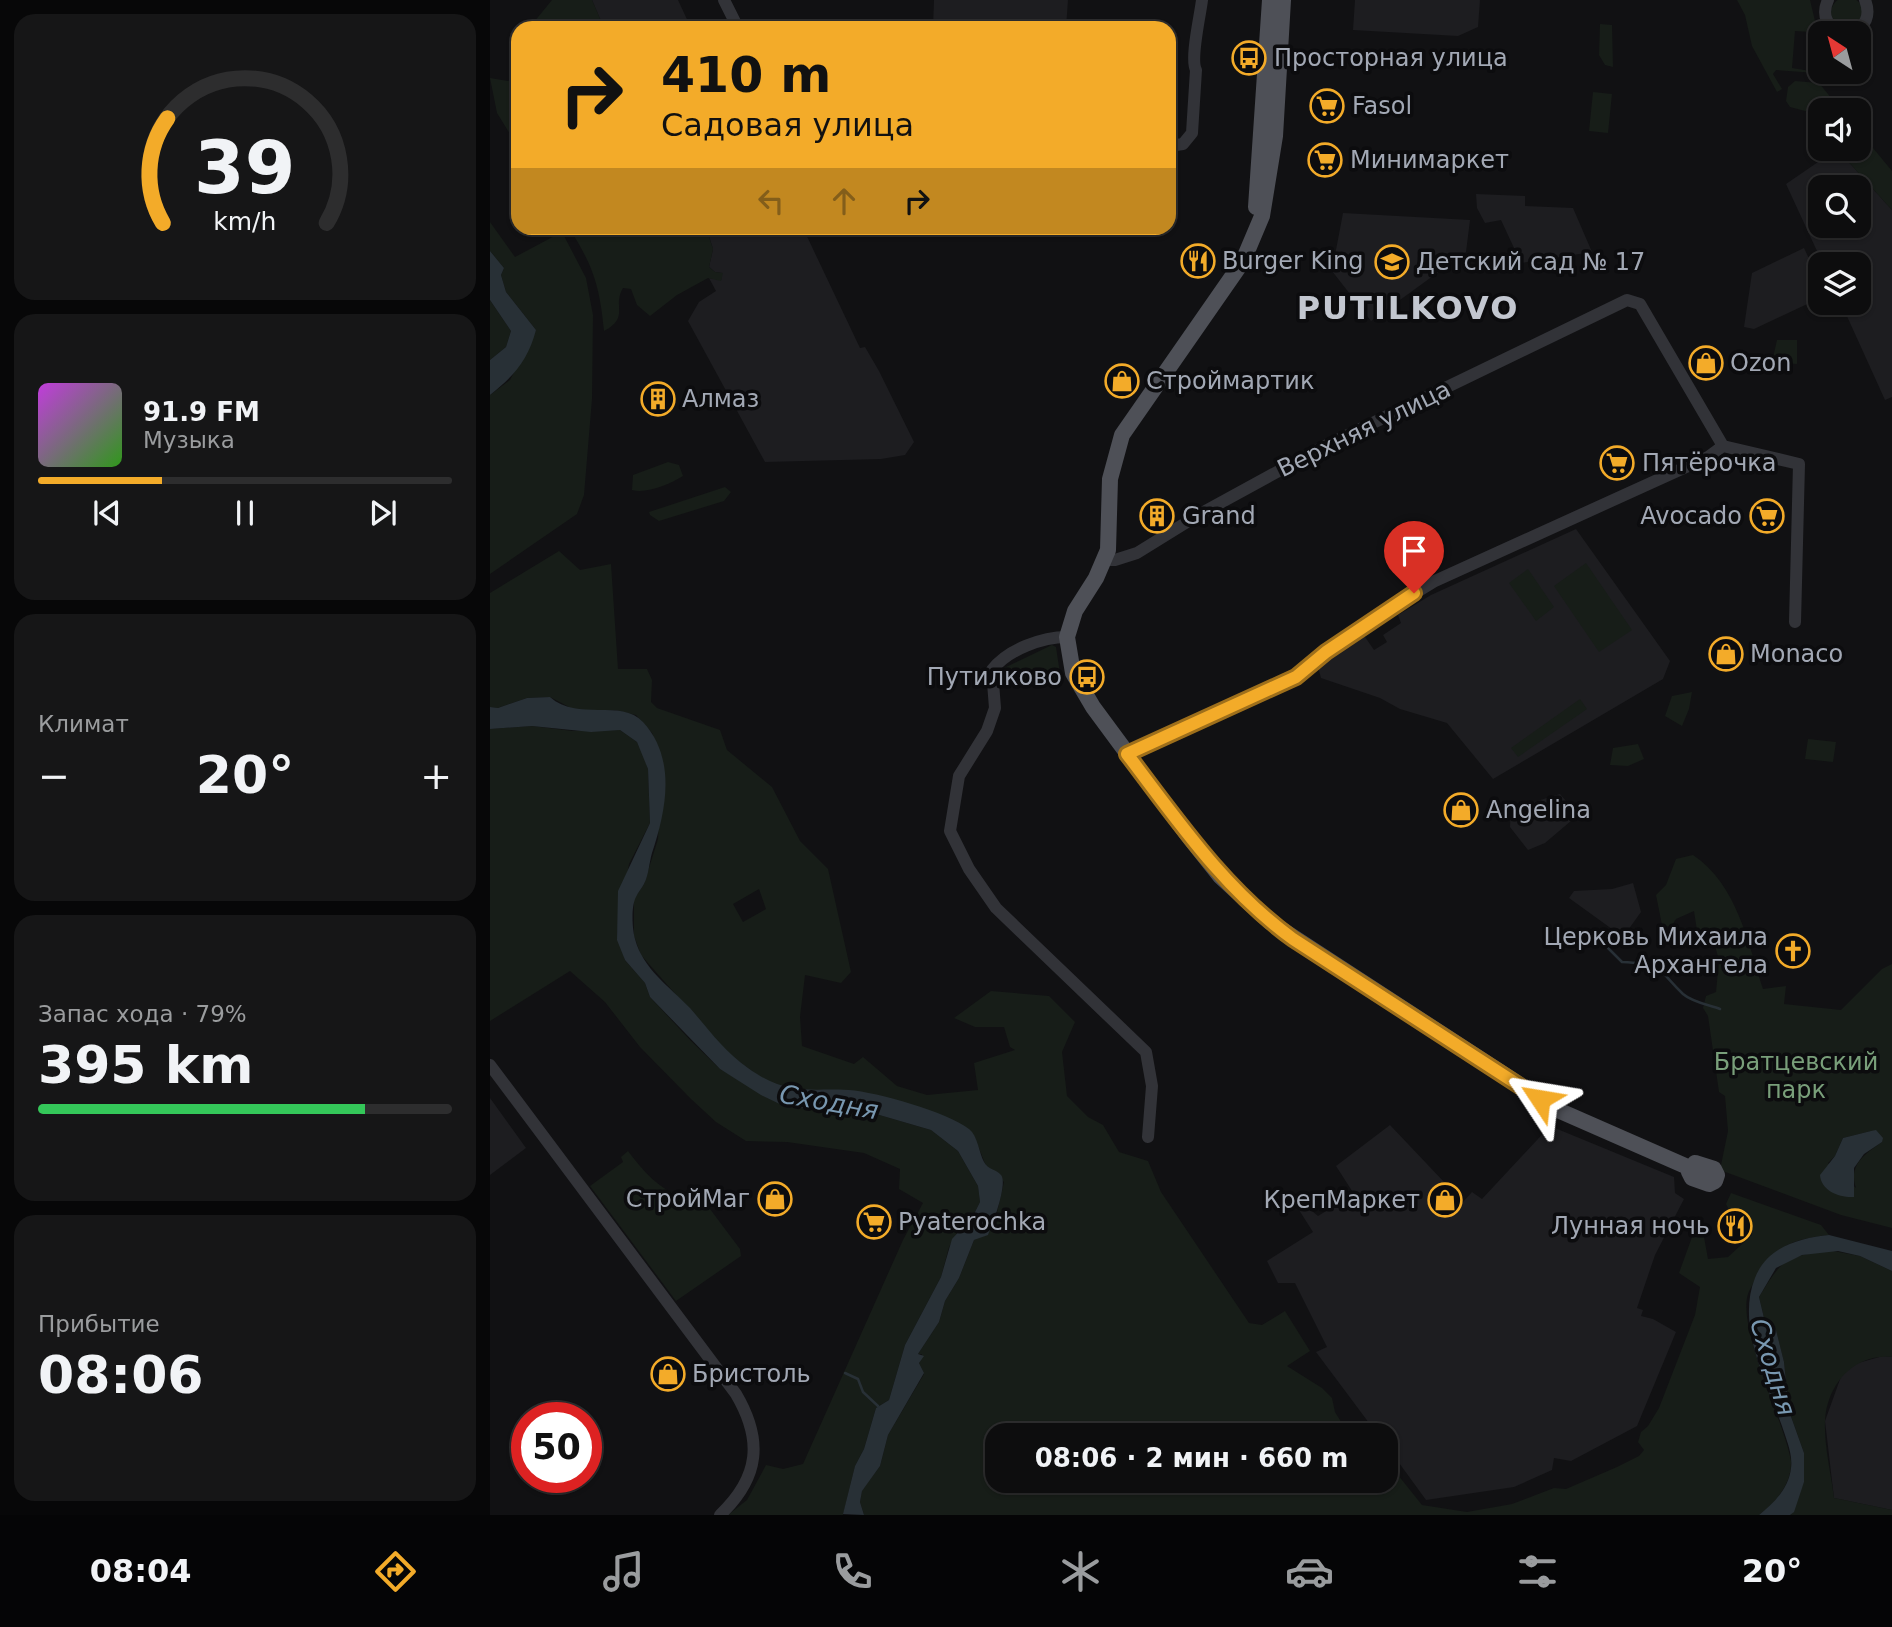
<!DOCTYPE html>
<html lang="ru">
<meta charset="utf-8">
<style>
body{margin:0;font-family:"DejaVu Sans",sans-serif;background:#161617;color:#f1f3f6;height:100vh;display:flex;flex-direction:column;font-size:26px;white-space:nowrap}
*{box-sizing:border-box;margin:0}
p{font-size:23px;color:#9a9c9e}
.icon{flex:none;width:38px;height:38px;fill:none;stroke:currentColor;stroke-width:2;stroke-linecap:round;stroke-linejoin:round}
.map{position:relative;flex:1;overflow:hidden}
.side{display:flex;flex-direction:column;gap:14px;padding:14px;background:#070708;width:490px}
.side>*{flex:none}
.hud{position:absolute;left:21px;top:21px;width:665px;height:214px;border-radius:21px;box-shadow:0 2px 5px #0004,0 0 0 2px #2d2d2e;background:#f3ab29;color:#111;overflow:hidden}
.needle{width:46px;rotate:324deg}
.controls{position:absolute;left:1318px;top:21px;display:grid;gap:14px}
.controls a{display:grid;place-items:center;width:63px;height:63px;border-radius:14px;background:#0d0d0e;box-shadow:0 2px 5px #0004,0 0 0 2px #2d2d2e;font-size:35px}
.speed{position:absolute;left:21px;top:1402px;display:flex;gap:14px;font-size:35px;font-weight:700;text-align:center}
.speed>*{display:grid;place-content:center;width:91px;height:91px;border-radius:50%;background:#0d0d0e;box-shadow:0 2px 5px #0004,0 0 0 2px #2d2d2e;line-height:1}
.speed .limit{border:10px solid #d22;background:#fff;color:#111}
.pin{position:absolute;display:grid;place-items:center;width:60px;height:60px;color:#fff;margin:-72px -30px;border-radius:50% 50% 50% 0;rotate:-45deg;box-shadow:0 0 7px #0007}
.pin .icon{rotate:45deg}
.me{position:absolute;width:77px;margin:-38px;rotate:303deg;stroke-linejoin:round;filter:drop-shadow(0 0 5px #0008)}
.turn{display:flex;align-items:center;gap:24px;height:147px;padding:0 35px;font-size:32px}
.turn .icon{width:91px;height:91px;stroke-width:2.5}
.turn b{display:block;font-size:49px;line-height:60px}
.lanes{display:flex;align-items:center;height:66px;padding:0 35px;background:#0003;justify-content:center;gap:35px;direction:ltr}
.lanes .off{opacity:.35}
.big{font-size:52px;font-weight:700;line-height:1.1}
.side .card{flex:1;display:flex;flex-direction:column;justify-content:center;gap:10px;min-width:0;padding:0 24px;border-radius:21px;background:#161617}
.side .dial{align-items:center;gap:0}
.dial svg{height:182px;overflow:visible;fill:none;stroke:#2d2d2e;stroke-width:7;stroke-linecap:round;text-anchor:middle}
.dial text{fill:#f1f3f6;stroke:none}
.song{display:flex;align-items:center;gap:21px}
.cover{width:84px;height:84px;border-radius:10px;background:linear-gradient(135deg,hsl(290 70% 55%),hsl(110 70% 35%))}
.played{height:7px;border-radius:4px;background:linear-gradient(90deg,#f3ab29 30%,#2d2d2e 30%)}
.keys{display:flex;justify-content:space-around;direction:ltr}
.heat{display:flex;justify-content:space-between;align-items:center;font-size:38px;direction:ltr}
.charge{height:10px;border-radius:5px;background:linear-gradient(90deg,#34c759 79%,#2d2d2e 0)}
.trip{position:absolute;left:495px;top:1423px;width:413px;height:70px;border-radius:21px;background:#0d0d0e;box-shadow:0 2px 5px #0004,0 0 0 2px #2d2d2e;font-weight:700;line-height:70px;text-align:center}
.tab-bar{display:flex;height:112px;justify-content:space-around;align-items:center;background:#050506;color:#9a9c9e}
.tab-bar .icon{width:49px;height:49px}
.tab-bar .on{color:#f3ab29}
.tab-bar b{font-size:32px;color:#f1f3f6}
main{display:flex;flex:1;min-height:0}
.map>svg:first-child{display:block}
</style>
<main>
<section class="side">
<div class="card dial"><svg viewBox="0 0 100 80">
<path d="M14 69A42 42 0 1 1 86 69"/>
<path d="M14 69A42 42 0 0 1 16 23" stroke="#f3ab29"/>
<text x="50" y="56" font-size="32" font-weight="700">39</text>
<text x="50" y="72" font-size="11">km/h</text>
</svg></div>
<div class="card">
<div class="song"><i class="cover"></i><div><b>91.9 FM</b><p>Музыка</p></div></div>
<div class="played"></div>
<div class="keys"><svg class="icon" aria-label="previous" viewBox="0 0 24 24"><path d="M18 5L8 12l10 7zM5 5v14"/></svg><svg class="icon" aria-label="pause" viewBox="0 0 24 24"><path d="M8 5v14M16 5v14"/></svg><svg class="icon" aria-label="next" viewBox="0 0 24 24"><path d="M6 5l10 7-10 7zM19 5v14"/></svg></div>
</div>
<div class="card"><p>Климат</p>
<div class="heat"><a>−</a><b class="big">20°</b><a>+</a></div>
</div>
<div class="card"><p>Запас хода · 79%</p><b class="big">395 km</b><div class="charge"></div></div>
<div class="card"><p>Прибытие</p><b class="big">08:06</b></div>
</section>
<div class="map">
<svg width="1402" height="1515" viewBox="0 0 1402 1515">
<rect width="100%" height="100%" fill="#111113"/>
<path fill="#1d1d20" fill-rule="evenodd" d="M102,0H188L201,28H114Z
M444,0H578L576,28H443Z
M865,0H990L988,27L968,36L863,30Z
M1347,149L1402,210V397L1395,400L1351,303H1368V264H1333L1296,184ZM1330,187H1368V226H1330Z
M986,194L1035,196V206L1083,208L1102,252L1031,263L1011,220L995,223L987,208Z
M853,213L980,220L976,252L881,321L842,271Z
M220,228H313L370,348L375,347L389,371L424,442L415,455L391,459L275,462L198,321L209,302L226,291L219,278L231,280L232,273L225,272L219,267L223,249L218,233Z
M1314,248L1330,282V298L1264,329L1254,327L1262,273Z
M1086,529L1180,661L1173,679L1003,779L957,723L910,709L890,698L831,678L828,667L873,634L884,650L897,642L893,635L911,623L908,615L941,595Z
M1070,794L1088,815L1055,843L1038,850L1020,827L1021,809Z
M1143,883L1151,912L1133,937L1079,898L1084,891L1122,889Z
M0,1098L36,1148L0,1175Z
M900,1125L973,1202L982,1192L992,1199L1060,1126L1184,1177L1185,1193L1194,1199L1165,1255L1147,1308L1153,1310L1151,1316L1163,1319L1186,1332L1147,1426L1081,1461L1064,1458L1062,1470L1024,1487L936,1500L896,1445V1435H888L826,1352L837,1347L805,1283H788L777,1261L823,1232L809,1210L816,1206L828,1216L864,1194L846,1166Z
M1393,1356L1402,1357V1510L1344,1498L1335,1421L1353,1371L1361,1365Z"/>
<path fill="#171d18" fill-rule="evenodd" d="M1341 13a16 16 0 1 1 32 0a16 16 0 1 1-32 0Z
M62,0H102L114,28H39Z
M1247,0H1320L1325,21L1337,33L1305,31L1302,68L1339,74L1286,70L1283,74L1292,89L1287,92L1262,46L1255,15Z
M1110,24L1122,25L1123,67L1115,65L1109,55Z
M28,76V147L7,113L0,78L18,81Z
M1305,81L1329,83L1351,110H1330V125L1319,112L1300,107L1296,101L1298,87Z
M1103,92L1122,94L1118,133L1099,131Z
M1369,131L1402,171V210L1347,149H1368Z
M0,222L25,257L72,232L96,278L103,315L102,399L94,495L87,514L0,574V395L20,380L46,330L16,292L11,275L14,268L0,251Z
M79,228H220L218,234L223,249L219,267L225,272L233,273L231,281L218,278L187,295L160,316L147,305L141,289L133,288C122,307 140,317 114,331C110,287 103,265 79,228Z
M0,300L21,331L16,347L0,360Z
M1287,340H1307V364L1282,362Z
M178,462L189,465L193,476C180,484 157,494 142,490L143,475Z
M235,487L241,492L234,501L169,521L160,515L159,512Z
M69,551L90,570L121,564L128,669H157L162,680L161,702L167,708L230,730L237,750L282,787L310,841L338,869L361,972L351,983L315,975L310,1017L312,1046L364,1064L373,1057L407,1086L437,1095L488,1090L484,1063L525,1050L520,1047L514,1027H485L464,1018L501,991L559,996L585,1022L572,1052L577,1096L598,1117L613,1125L629,1152L658,1161L671,1192L759,1323L772,1325L795,1311L820,1351L797,1366L832,1388L842,1398L845,1412L853,1425L873,1435H508V1480H896V1460L932,1505L977,1512L1022,1504L1064,1488L1076,1489L1127,1467L1149,1456L1154,1450L1148,1442L1151,1432L1158,1426L1169,1408L1205,1315L1210,1287L1189,1273L1210,1215L1218,1259L1238,1257L1262,1235V1226L1238,1208L1236,1204L1241,1193L1331,1225L1339,1235C1310,1238 1286,1244 1271,1271C1267,1278 1261,1286 1258,1294C1247,1328 1294,1421 1301,1461C1302,1484 1286,1502 1269,1515H374L370,1502L372,1490L390,1466L398,1435L434,1374L429,1363L432,1354H428L449,1322L455,1301L469,1278L484,1240L498,1234L505,1221L514,1182L496,1166L484,1136L472,1126L442,1112L379,1094L305,1091L276,1081L238,1054L151,955L144,936V899L154,884L168,839L172,758L162,733L146,715L125,710L110,712L81,708L60,697L37,698L8,708L0,707V593ZM269,889L276,909L253,922L243,904Z
M1096,563L1142,630L1109,652L1064,586Z
M1038,569L1064,607L1046,621L1019,583Z
M562,645L566,647L571,680L515,685L514,668Z
M1202,692L1199,709L1192,726L1175,716L1182,696Z
M1090,699L1097,709L1028,757L1021,748Z
M42,726L83,731L130,730L147,742L153,754L158,769L160,823L139,864L127,934L135,960L155,983L160,997L201,1041L230,1069L296,1107L386,1114L441,1130L468,1151L488,1186L490,1202L483,1216L467,1233L459,1247L451,1277L415,1345L399,1400L386,1408L374,1449L365,1466L353,1515H238L257,1500L276,1465L293,1469L313,1464L413,1240L433,1203L409,1189L410,1169L374,1153L297,1142L256,1141L226,1122L201,1099L150,1047L115,1002L80,971L0,1021V729Z
M1318,739L1346,742L1343,762L1315,759Z
M1148,744L1154,759L1138,766L1120,765L1123,748Z
M1203,855C1247,884 1258,943 1273,989L1296,986L1294,1004L1351,1010L1392,969L1402,964V1228L1351,1215L1230,1170L1238,1131L1235,1096L1229,1092L1218,1016L1213,1008L1216,996L1226,992L1229,960L1225,946L1209,944L1204,911L1186,919L1181,927L1172,925L1166,895L1176,885L1186,859ZM1381,1131L1392,1142C1375,1154 1358,1165 1366,1188L1338,1163L1345,1156L1353,1138Z
M138,1151C154,1172 183,1209 212,1189L219,1197L214,1201L250,1249L251,1256L186,1301L100,1186L133,1162L131,1157Z
M1338,1250L1370,1256L1402,1271V1357C1364,1353 1337,1384 1335,1421C1334,1446 1341,1473 1344,1498L1402,1510V1515H1300L1314,1482V1453L1299,1411L1294,1362L1286,1330L1274,1318L1269,1297C1292,1260 1293,1258 1338,1250Z"/>
<path fill="#283036" d="M0,251L14,268L11,275L16,292L46,330C38,360 24,376 0,395V360L16,347L21,331L0,300Z
M60,697C88,722 131,698 153,722C187,759 176,811 162,853C159,863 159,874 154,884C152,888 148,892 146,897C141,906 142,928 145,939C153,969 179,986 200,1008C219,1030 234,1051 258,1068C297,1096 315,1088 359,1090C387,1092 457,1112 479,1129C488,1136 489,1153 494,1162C498,1170 506,1169 511,1175C518,1183 503,1224 498,1235L484,1240L469,1278L455,1301L449,1322L428,1354L434,1356L429,1363L434,1373L398,1435L390,1466L372,1491L370,1502L374,1515L353,1514L365,1466L374,1449L386,1408L399,1400L415,1345L451,1277L462,1239L483,1216L490,1202L488,1186L468,1151L441,1130L386,1114L296,1107L271,1095L230,1069L160,997L155,983L135,960L127,940L128,891L160,823L158,769L147,742L130,730L101,732L42,726L0,729V707L8,708L37,698Z
M1381,1131L1386,1130L1393,1138L1392,1142L1374,1154L1364,1168V1197C1350,1198 1331,1191 1330,1175L1345,1156L1353,1138Z
M1339,1235L1402,1251V1271L1370,1256L1348,1251L1312,1255L1286,1268L1269,1297L1274,1318L1286,1330L1294,1362L1299,1411L1314,1453V1482L1304,1512L1300,1515H1269C1284,1503 1299,1488 1301,1468C1303,1454 1296,1439 1292,1426C1276,1381 1246,1325 1265,1278C1277,1247 1309,1238 1339,1235Z"/>
<g fill="none" stroke-linecap="round" stroke-linejoin="round">
<path stroke="#283036" stroke-width="2.5" d="M1118,948L1132,962C1175,964 1165,967 1193,994C1202,1002 1219,1005 1230,1009
M355,1373L368,1379L373,1392L388,1406"/>
<path stroke="#323338" stroke-width="12" d="M234,0L248,28
M1338,0C1331,15 1337,28 1353,33
M1361,33C1376,27 1381,15 1375,0
M679,146L693,144L702,133L706,70C700,59 710,17 712,0
M1233,446L1309,464L1305,622
M615,560H625L647,553L710,514L829,449L1137,300L1150,304L1233,446
M577,637C553,637 518,649 502,670L505,708L497,731L469,776L460,831L479,869L506,908L656,1052L662,1086L658,1137
M637,754L806,677L888,616L945,581L1218,457L1233,446
M0,1065L246,1394C273,1440 270,1477 230,1515"/>
<path stroke="#4e5057" stroke-width="16" d="M793,0L785,136L772,216L753,261L632,435L620,479L618,550L606,578L585,611L577,637L583,673L603,707L699,837L730,876L780,922L1070,1111L1200,1168
M766,207L780,0
M1205,1163L1224,1169L1227,1175L1225,1181L1219,1184L1202,1178L1199,1172Z"/>
</g>
<g fill="none" stroke-linecap="round" stroke-linejoin="round">
<defs>
<path id="route" d="M924,593L836,652L806,677L637,754C688,821 734,889 803,939L1050,1099"/>
</defs>
<use href="#route" stroke="#9e6f1b" stroke-width="18"/>
<use href="#route" stroke="#f3ab29" stroke-width="12"/>
</g>
<defs>
<symbol id="bus-ring" viewBox="-11 -11 22 22"><circle r="9.5" fill="#0c0c0e" stroke="#f3ab29" stroke-width="1.5"/><path d="M-5-6H5V4H4V6H2V4H-2V6H-4V4H-5ZM-3.5-4V0h7V-4ZM-3.5 1.2v1.5H-2V1.2ZM2 1.2v1.5H3.5V1.2Z" fill="#f3ab29"/></symbol>
<symbol id="supermarket-ring" viewBox="-11 -11 22 22"><circle r="9.5" fill="#0c0c0e" stroke="#f3ab29" stroke-width="1.5"/><path d="M-6-5.5h2.5l.6 2H6L4.5 2H-2.5L-4.4-4H-6ZM-1.5 3.2a1.3 1.3 0 1 0 .1 0ZM3 3.2a1.3 1.3 0 1 0 .1 0Z" fill="#f3ab29"/></symbol>
<symbol id="restaurant-ring" viewBox="-11 -11 22 22"><circle r="9.5" fill="#0c0c0e" stroke="#f3ab29" stroke-width="1.5"/><path d="M-5-6h1v4h1v-4h1v4h1v-4h1v5L-1.5 .5V6h-2V.5L-5-1ZM5-6V6H3V1.5H1.5Q1.5-4 5-6Z" fill="#f3ab29"/></symbol>
<symbol id="school-ring" viewBox="-11 -11 22 22"><circle r="9.5" fill="#0c0c0e" stroke="#f3ab29" stroke-width="1.5"/><path d="M0-5L7-2L0 1L-7-2ZM-4 1L0 2.5L4 1V4Q0 6-4 4Z" fill="#f3ab29"/></symbol>
<symbol id="shop-ring" viewBox="-11 -11 22 22"><circle r="9.5" fill="#0c0c0e" stroke="#f3ab29" stroke-width="1.5"/><path d="M-5-2.5h2.3a2.7 3.5 0 0 1 5.4 0H5L5.5 6h-11ZM-1.5-2.5h3a1.5 2.3 0 0 0-3 0Z" fill="#f3ab29"/></symbol>
<symbol id="building-ring" viewBox="-11 -11 22 22"><circle r="9.5" fill="#0c0c0e" stroke="#f3ab29" stroke-width="1.5"/><path d="M-4-6H4V6H1V3H-1V6H-4ZM-2.5-4.3h1.7v1.8h-1.7ZM.8-4.3h1.7v1.8H.8ZM-2.5-1h1.7V.8h-1.7ZM.8-1h1.7V.8H.8Z" fill="#f3ab29"/></symbol>
<symbol id="church-ring" viewBox="-11 -11 22 22"><circle r="9.5" fill="#0c0c0e" stroke="#f3ab29" stroke-width="1.5"/><path d="M-1.2-6h2.4v3.5h3.3v2.4h-3.3V6h-2.4V-.1h-3.3v-2.4h3.3Z" fill="#f3ab29"/></symbol>
</defs>
<g fill-rule="evenodd">
<use href="#bus-ring" x="740" y="39" width="38" height="38"/>
<use href="#supermarket-ring" x="818" y="87" width="38" height="38"/>
<use href="#supermarket-ring" x="816" y="141" width="38" height="38"/>
<use href="#restaurant-ring" x="689" y="242" width="38" height="38"/>
<use href="#school-ring" x="883" y="243" width="38" height="38"/>
<use href="#shop-ring" x="1197" y="344" width="38" height="38"/>
<use href="#shop-ring" x="613" y="362" width="38" height="38"/>
<use href="#building-ring" x="149" y="380" width="38" height="38"/>
<use href="#supermarket-ring" x="1108" y="444" width="38" height="38"/>
<use href="#building-ring" x="648" y="497" width="38" height="38"/>
<use href="#supermarket-ring" x="1258" y="497" width="38" height="38"/>
<use href="#shop-ring" x="1217" y="635" width="38" height="38"/>
<use href="#bus-ring" x="578" y="658" width="38" height="38"/>
<use href="#shop-ring" x="952" y="791" width="38" height="38"/>
<use href="#church-ring" x="1284" y="932" width="38" height="38"/>
<use href="#shop-ring" x="266" y="1180" width="38" height="38"/>
<use href="#shop-ring" x="936" y="1181" width="38" height="38"/>
<use href="#supermarket-ring" x="365" y="1203" width="38" height="38"/>
<use href="#restaurant-ring" x="1226" y="1207" width="38" height="38"/>
<use href="#shop-ring" x="159" y="1355" width="38" height="38"/>
</g>
<g text-anchor="middle" dominant-baseline="central" stroke-width="7" stroke-linejoin="round" paint-order="stroke">
<g font-size="24" fill="#a2a8b4" stroke="#0c0c0e" text-anchor="start">
<text x="784" y="58">Просторная улица</text>
<text x="862" y="106">Fasol</text>
<text x="860" y="160">Минимаркет</text>
<text x="732" y="261">Burger King</text>
<text x="926" y="262">Детский сад № 17</text>
<text x="1240" y="363">Ozon</text>
<text x="656" y="381">Строймартик</text>
<text x="192" y="399">Алмаз</text>
<text x="1152" y="463">Пятёрочка</text>
<text x="692" y="516">Grand</text>
<text x="1252" y="516" text-anchor="end">Avocado</text>
<text x="1260" y="654">Monaco</text>
<text x="572" y="677" text-anchor="end">Путилково</text>
<text x="996" y="810">Angelina</text>
<text x="1278" y="937" text-anchor="end">Церковь Михаила<tspan x="1278" dy="28">Архангела</tspan></text>
<text x="260" y="1199" text-anchor="end">СтройМаг</text>
<text x="930" y="1200" text-anchor="end">КрепМаркет</text>
<text x="408" y="1222">Pyaterochka</text>
<text x="1220" y="1226" text-anchor="end">Лунная ночь</text>
<text x="202" y="1374">Бристоль</text>
</g>
<g font-size="24" fill="#a2a8b4" stroke="#0c0c0e">
<text transform="translate(874 429) rotate(-26)">Верхняя улица</text>
</g>
<g font-size="24" fill="#799f7a" stroke="#0c0c0e">
<text x="1306" y="1062">Братцевский<tspan x="1306" dy="28">парк</tspan></text>
</g>
<g font-size="26" font-style="italic" fill="#7897b0" stroke="#0c0c0e">
<text transform="translate(339 1102) rotate(10)">Сходня</text>
<text transform="translate(1283 1367) rotate(73)">Сходня</text>
</g>
<g font-size="32" font-weight="bold" letter-spacing="2" fill="#c3c7d0" stroke="#0c0c0e">
<text x="918" y="308">PUTILKOVO</text>
</g>
</g>
</svg>
<div class="controls">
<a><svg class="needle" viewBox="-14 -14 28 28"><path d="M0-13l5 13h-10z" fill="#e53935"/><path d="M0 13l5-13h-10z" fill="#9a9c9e"/></svg></a>
<a><svg class="icon" aria-label="sound" viewBox="0 0 24 24"><path d="M4 9h4l5-4v14l-5-4H4zM17 9q2 3 0 6"/></svg></a>
<a><svg class="icon" aria-label="search" viewBox="0 0 24 24"><circle cx="10" cy="10" r="6"/><path d="M15 15l6 6"/></svg></a>
<a><svg class="icon" aria-label="layers" viewBox="0 0 24 24"><path d="M12 4l9 5-9 5-9-5zM3 14l9 5 9-5"/></svg></a>
</div>
<div class="speed"><div class="limit">50</div></div>
<div class="pin" style="left:924px;top:593px;background:#d93025"><svg class="icon" aria-label="arrive" viewBox="0 0 24 24"><path d="M6 21V4h12l-3 4 3 4H6"/></svg></div>
<svg class="me" style="left:1050px;top:1099px" viewBox="-20 -20 40 40"><path d="M0-17L14 15 0 8-14 15z" fill="#f3ab29" stroke="#fff" stroke-width="4"/></svg>
<div class="trip">08:06 · 2 мин · 660 m</div>
<div class="hud">
<div class="turn"><svg class="icon" aria-label="right" viewBox="0 0 24 24"><path d="M7 20v-9h11M14 6l5 5-5 5"/></svg><div><b>410 m</b>Садовая улица</div></div>
<div class="lanes"><svg class="icon off" aria-label="left" viewBox="0 0 24 24"><path d="M17 20v-9H6M10 6l-5 5 5 5"/></svg><svg class="icon off" aria-label="ahead" viewBox="0 0 24 24"><path d="M12 20V5M6 11l6-6 6 6"/></svg><svg class="icon" aria-label="right" viewBox="0 0 24 24"><path d="M7 20v-9h11M14 6l5 5-5 5"/></svg></div>
</div>
</div>
</main>
<nav class="tab-bar">
<b>08:04</b>
<svg class="icon on" aria-label="directions" viewBox="0 0 24 24"><path d="M12 3l9 9-9 9-9-9zM9 14v-3h6M13 9l2 2-2 2"/></svg>
<svg class="icon" aria-label="music" viewBox="0 0 24 24"><path d="M9 18V5l10-2v13"/><circle cx="6" cy="18" r="3"/><circle cx="16" cy="16" r="3"/></svg>
<svg class="icon" aria-label="phone" viewBox="0 0 24 24"><path d="M5 4h4l2 5-3 2q2 4 5 5l2-3 5 2v4C11 20 4 13 5 4z"/></svg>
<svg class="icon" aria-label="climate" viewBox="0 0 24 24"><path d="M12 3v18M4 7l16 10M4 17L20 7"/></svg>
<svg class="icon" aria-label="car" viewBox="0 0 24 24"><path d="M5 17H2v-5l4-1 3-4h7l3 4 3 1v5h-3M9 17h6M6 11h13"/><circle cx="7" cy="17" r="2"/><circle cx="17" cy="17" r="2"/></svg>
<svg class="icon" aria-label="filters" viewBox="0 0 24 24"><path d="M4 7h16M4 17h16"/><circle cx="9" cy="7" r="2"/><circle cx="15" cy="17" r="2"/></svg>
<b>20°</b>
</nav>
